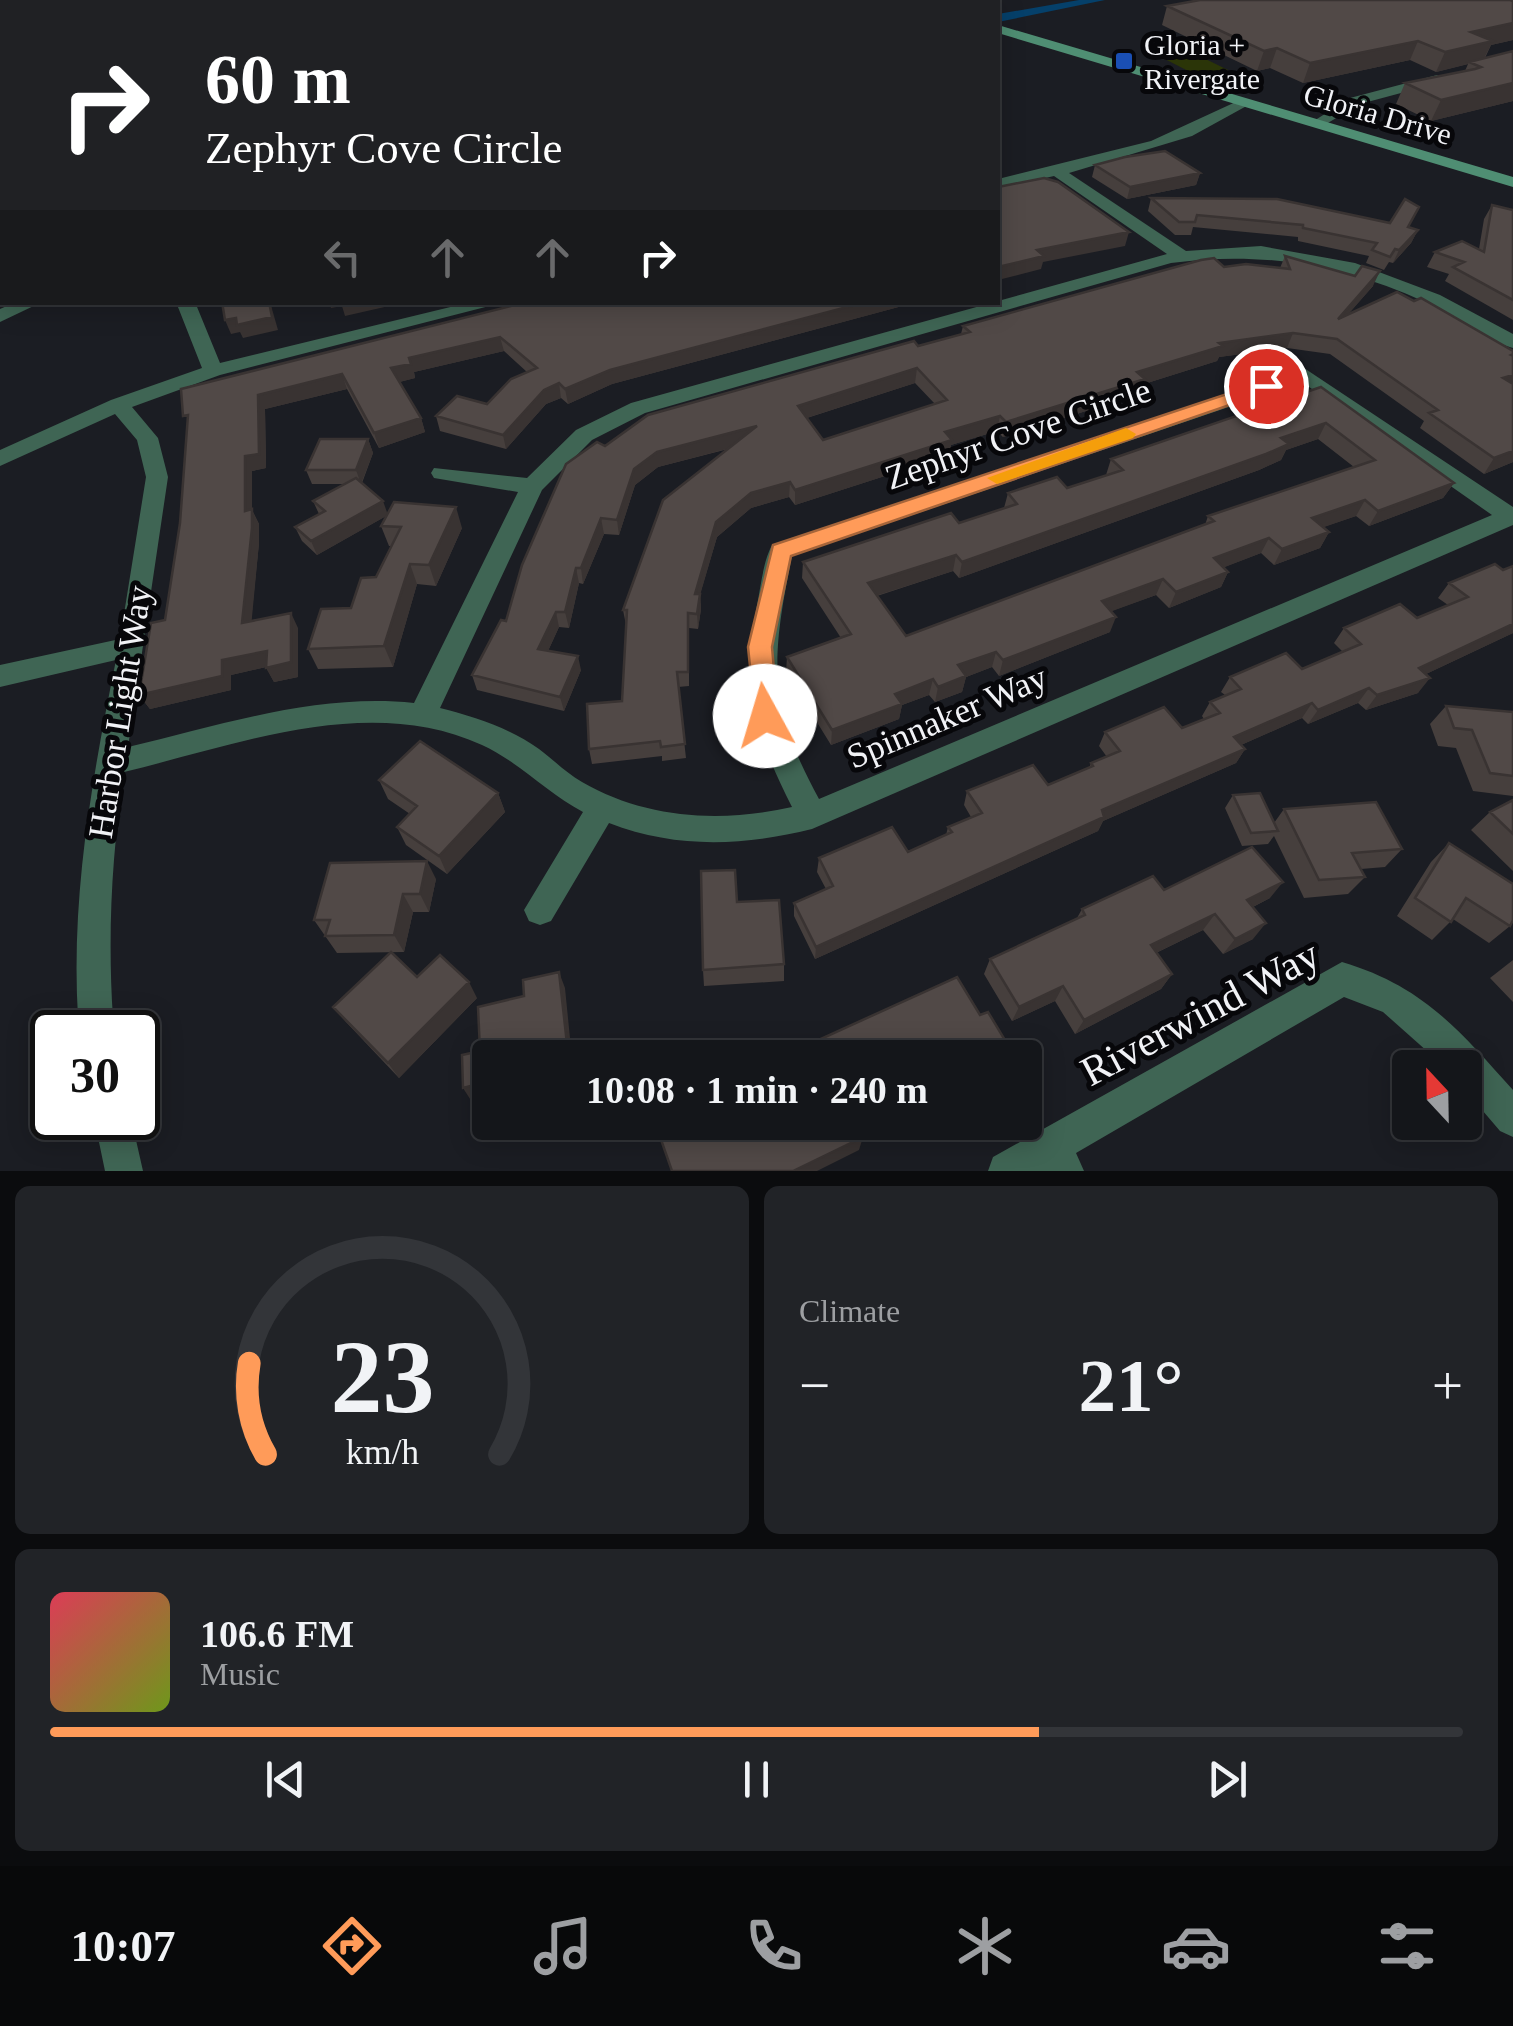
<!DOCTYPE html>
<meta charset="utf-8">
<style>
body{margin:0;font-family:Georgia,serif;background:#212327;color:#f1f3f6;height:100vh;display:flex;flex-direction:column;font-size:38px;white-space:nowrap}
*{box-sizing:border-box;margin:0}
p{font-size:32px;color:#9d9fa2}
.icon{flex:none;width:55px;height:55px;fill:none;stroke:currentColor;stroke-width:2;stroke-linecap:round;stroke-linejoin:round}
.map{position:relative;height:1171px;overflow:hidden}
.side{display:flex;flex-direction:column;gap:15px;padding:15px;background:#0b0c0e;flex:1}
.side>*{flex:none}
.top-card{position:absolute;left:0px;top:0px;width:1000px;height:305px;box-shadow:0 5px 25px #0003,0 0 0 2px #333539;background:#202124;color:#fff;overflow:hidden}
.needle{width:65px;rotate:338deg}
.tools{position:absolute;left:1392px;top:1050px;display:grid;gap:20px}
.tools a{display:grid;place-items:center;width:90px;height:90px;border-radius:10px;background:#14161a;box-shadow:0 5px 25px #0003,0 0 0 2px #333539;font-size:50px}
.speed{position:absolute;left:30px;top:1010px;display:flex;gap:20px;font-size:50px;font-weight:700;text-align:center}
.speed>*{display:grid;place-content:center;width:130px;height:130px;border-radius:50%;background:#14161a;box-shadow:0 5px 25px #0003,0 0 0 2px #333539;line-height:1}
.speed .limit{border:5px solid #111;border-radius:15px;background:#fff;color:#111}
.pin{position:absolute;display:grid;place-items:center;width:85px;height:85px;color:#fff;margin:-42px;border:5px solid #fff;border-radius:50%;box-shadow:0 2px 10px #0007}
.me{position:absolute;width:110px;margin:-55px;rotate:354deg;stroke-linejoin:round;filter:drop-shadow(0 0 8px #0008)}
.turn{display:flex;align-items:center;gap:35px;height:210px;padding:0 40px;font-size:45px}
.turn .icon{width:130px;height:130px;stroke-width:2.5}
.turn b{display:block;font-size:70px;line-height:85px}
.lanes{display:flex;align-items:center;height:95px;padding:0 40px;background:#0003;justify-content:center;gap:50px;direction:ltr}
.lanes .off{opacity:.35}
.big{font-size:75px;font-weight:800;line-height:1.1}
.side .widget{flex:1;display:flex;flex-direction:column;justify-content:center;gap:15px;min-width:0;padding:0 35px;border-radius:15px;background:#212327}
.side .dial{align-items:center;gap:0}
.dial svg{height:260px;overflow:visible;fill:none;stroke:#333539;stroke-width:7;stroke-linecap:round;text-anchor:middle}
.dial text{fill:#f1f3f6;stroke:none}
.song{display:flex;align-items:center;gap:30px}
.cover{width:120px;height:120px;border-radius:15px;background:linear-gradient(135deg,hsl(350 70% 55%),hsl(80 70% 35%))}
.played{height:10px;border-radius:5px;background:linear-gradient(90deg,#ff9b59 70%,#333539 70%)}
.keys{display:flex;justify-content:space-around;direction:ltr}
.heat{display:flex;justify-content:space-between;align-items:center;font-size:55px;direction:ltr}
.side .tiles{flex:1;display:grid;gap:15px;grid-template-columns:1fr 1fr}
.widget:last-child{grid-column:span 2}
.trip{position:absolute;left:472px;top:1040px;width:570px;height:100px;border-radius:10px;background:#14161a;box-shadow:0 5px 25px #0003,0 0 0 2px #333539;font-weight:800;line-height:100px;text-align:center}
.tabs{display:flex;height:160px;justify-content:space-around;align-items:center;background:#08090a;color:#9d9fa2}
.tabs .icon{width:70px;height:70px}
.tabs .on{color:#ff9b59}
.tabs b{font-size:45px;color:#f1f3f6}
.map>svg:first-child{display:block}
</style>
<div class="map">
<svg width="1513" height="1171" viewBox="0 0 1513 1171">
<rect width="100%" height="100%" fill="#1b1d23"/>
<path fill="#2b3508" d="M1179,46L1228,70L1200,77L1151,52Z"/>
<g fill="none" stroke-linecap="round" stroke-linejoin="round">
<path fill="#05406a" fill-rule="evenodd" d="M1079,0H1105L998,22V14Z
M2,191V201L0,202V192Z"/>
<path fill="#3f6554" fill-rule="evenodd" d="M734,0H749L750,2H736Z
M0,8L2,9V15L0,16Z
M0,67H2V75H0Z
M1437,75L1444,79L1442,82L1360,104L1321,127L1309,124L1350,98Z
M1240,100L1252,103L1192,136L1069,173L1186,251L1261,246L1355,263L1440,295L1513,334V348C1483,340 1454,315 1425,302C1342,264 1261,251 1171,263L645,413L592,440L542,490L440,708C475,717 510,728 539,749C554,760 566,773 582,782C646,819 721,823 792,807C755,734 741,687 757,605C761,586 763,562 772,545L1304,368L1513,507V525L812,829C743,846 676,849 609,823L551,921L540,925L529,921L524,910L583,812C547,793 519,762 482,745C368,693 237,745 124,772C111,860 107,944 114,1032H79C69,906 91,784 116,660L0,687V665L120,639L146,477L137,440L115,414L0,466V450L111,400L202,368L176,302H195L220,363L471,302H505L220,375L132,407L158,438L168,477L128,747C222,725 316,693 414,703L518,492L434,478L431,473L434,468L527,478L576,430L631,403L1167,254L1054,176L998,189V179L1151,141ZM1302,382L1492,515L819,799C767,704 771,660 792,556Z
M16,302H42L0,322V309Z
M1342,962C1423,986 1459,1030 1513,1090V1137L1500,1131L1465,1090V1068H1446L1383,1012L1344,997L1076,1153L1084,1171H988L993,1157Z
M94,1118H131L143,1171H105Z"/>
<path fill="#4f8e73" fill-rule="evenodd" d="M909,0H927L928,2H911Z
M998,25L1513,177V187L998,33Z"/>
</g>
<path fill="#463f3d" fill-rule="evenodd" d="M1200,0H1513V40L1491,45L1485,58L1513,51V101L1431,121L1396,104L1405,83L1465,71L1468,64L1436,72L1410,60L1303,83L1270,68L1257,71L1162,25L1167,6Z
M1095,165L1200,173L1196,185L1127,199L1092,177Z
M1151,198L1409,227L1418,230L1411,243L1393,263L1389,262L1384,270L1366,263L1369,256L1298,241V237L1193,227L1191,235H1175L1148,211Z
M1492,205L1513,210V320L1445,281L1449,274L1427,267L1435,252L1479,249L1484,219Z
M1285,256L1373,286L1348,314L1513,351V462L1484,474L1420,428L1424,421L1330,354L1287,348L1219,357L1217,361L1144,384L1140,394L1003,437L997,431L951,445L950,455L795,505L789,497L751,508L717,537L700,594L701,609L698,629L689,628V686L678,687L686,758L662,761V756L592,764L589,749L622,701L626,625L623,610L728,449L658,467L635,485L619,535L604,534L583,584L579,583L569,628L559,627L548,651L581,670L564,711L477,690L472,675L506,621L605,446L918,346L961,334L963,326L1224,267L1280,268ZM915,383L935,404L823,440L807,418Z
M527,302H917L612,384L568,404L561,398L546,404L506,449L440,431L436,416L487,404L527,372L504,351L414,372L415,378L399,382L421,418L425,432L379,448L347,389L265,409L266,468L252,471V510L259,524V543L251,621L298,628V677L274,682L266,667L231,675V690L150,709L139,695L165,620L180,523L188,425Z
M1321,387L1454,483L1443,498L1369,526L1356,516L1323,527L1329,532L1320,548L1274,565L1261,553L1224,567L1228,572L1221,587L1169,608L1156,595L1111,611L1110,632L999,676L992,667L966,677L962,692L935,702L929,695L902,705L899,719L831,745L786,672L787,657L841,638L802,578L803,562L959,523L1004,508L1008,493L1067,488L1106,475L1111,459ZM1318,439L1354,467L1208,516L1205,525L906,636L877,596L953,571L959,578L1259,470L1281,460L1286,450Z
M368,439L373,453L362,483L387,514L462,528L436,586L417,584L393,667L318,669L308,649L351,608L376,577L391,546H389L381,526L386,516L317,555L302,541L295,527L319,514L313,501L345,484H312L306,470Z
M1513,566V633L1426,674L1418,693L1366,710L1358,703L1308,724L1302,718L1241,745L1245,749L1236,763L1103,821L1098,831L815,959L794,916V903L826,889L817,872L819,858L908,852L946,835L948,827L971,817L964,805L967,791L1048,785L1089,768L1091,763L1107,757L1099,746L1105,732L1182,728L1204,719L1202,716L1210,702L1225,695L1221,692L1230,677L1302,669L1343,652L1334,643L1344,628L1417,618L1448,605L1438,598L1449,583L1503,570Z
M1446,706L1513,712V796L1473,791L1456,748L1438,746L1430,724Z
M379,780L498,793L505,812L447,874L406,845L397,827L410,814L388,799Z
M1233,795L1274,823L1284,809L1402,849L1385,867L1361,869L1365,877L1348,894L1304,898L1274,836L1268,844L1242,846L1225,808Z
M1513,800V871L1471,830L1490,812Z
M1449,843L1510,926L1489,943L1453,919L1432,940L1397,916L1431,862Z
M436,879L429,912H413L404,952L337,953L314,920Z
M1164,890L1270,898L1253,907V939L1223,954L1203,930L1156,953L1172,974L1161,989L1075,1034L1055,1001L1012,1021L984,974L990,959L1077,918L1082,909Z
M737,902L784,964V981L704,986L703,970Z
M1513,960V1002L1490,978Z
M477,998L399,1078L346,1022L333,1007Z
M980,1015L1014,1055L1013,1058H779Z"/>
<path fill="#393332" d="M1513,23V40L1491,45L1483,60L1469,62L1468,64L1436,72L1445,52L1471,32Z
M1418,41L1410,60L1303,83L1310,63Z
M1277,48L1270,68L1257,71L1264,51Z
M1513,83V101L1431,121L1441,100Z
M1200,173L1196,185L1127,199L1130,187Z
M1418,230L1411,243L1393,263L1399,250Z
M1129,232L1125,246L1043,262L1041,269L998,280V267L1037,250Z
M1380,271L1373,286L1331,334L1338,319Z
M270,302L278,330L243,338L240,332L231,334L225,320Z
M329,302H388L389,306L345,316L342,306L331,308Z
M866,302H917L612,384L568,404L565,389L610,370Z
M1293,333L1287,348L1219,357L1217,361L1144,384L1140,394L1003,437L1006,422L1137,372L1219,343Z
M500,337L504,351L414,372L415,378L396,383L391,368L409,358Z
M917,368L915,383L797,421L798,406Z
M342,374L347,389L265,409L266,468L252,471V510L259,524V543L250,638L242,623L245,511V456L258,395Z
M1513,375V386L1503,378Z
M559,383L561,398L546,404L506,449L503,435L544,390Z
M1000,416L997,431L951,445L950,455L795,505V490L945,432Z
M421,418L425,432L379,448L374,433Z
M1326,423L1318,439L1286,450L1281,460L1259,470L959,578L962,562L1281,438Z
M757,426V441L658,467L635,485L619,535L617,520L634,469L657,452Z
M368,439L373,453L361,484L356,470Z
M1513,451V462L1484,474L1494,458Z
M790,482L789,497L751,508L717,537L696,609L695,594L716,522L751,493Z
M1454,483L1443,498L1369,526L1378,511Z
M1365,500L1356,516L1304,534L1312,518Z
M383,501L388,515L317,555L311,541Z
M456,507L462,528L436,586L429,565Z
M601,518L604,534L583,584L581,568Z
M1329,532L1320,548L1274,565L1282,549Z
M1269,538L1261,553L1207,574L1214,558Z
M956,555L953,571L866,599L868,583Z
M410,564L417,584L393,667L384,646Z
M576,568L579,583L569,628L565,612Z
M1228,572L1221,587L1169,608L1176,592Z
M1163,579L1156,595L1096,617L1102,601Z
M700,594L701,609L698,629L697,614Z
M556,612L559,627L542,664L538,649Z
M291,613L298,628V677L274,682L266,668Z
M1116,617L1110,632L999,676L1003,660Z
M1513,624V633L1407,683L1419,668Z
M267,651L275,665L231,675V690L150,709L139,695L222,660Z
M996,652L992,667L966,677L962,692L935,702L938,687L958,665Z
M578,656L581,670L564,711L560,697Z
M1430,678L1418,693L1366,710L1377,695Z
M933,679L929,695L902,705L899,719L831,745L832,730L895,694Z
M1369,688L1358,703L1308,724L1318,710Z
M1312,703L1302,718L1225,752L1234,737Z
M1245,749L1236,763L1103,821L1098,831L815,959L816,947L1102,810Z
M498,793L505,812L447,874L439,856Z
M427,861L436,879L429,912L420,894Z
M1283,882L1270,898L1235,916L1247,900Z
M403,894L413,912L404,952L394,935Z
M1215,914L1203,930L1141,960L1151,945Z
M1266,923L1253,939L1223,954L1235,939Z
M559,972L565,988L572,1058H547Z
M1172,974L1161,989L1075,1034L1084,1020Z
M469,982L477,998L399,1078L388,1063Z
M1063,986L1055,1001L1012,1021L1019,1007Z
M965,1045L960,1058H938Z
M490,1081V1097L472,1102L463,1088Z
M863,1137L859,1150L817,1171H793Z"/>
<path fill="#514947" stroke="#393332" stroke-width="2.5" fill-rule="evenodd" d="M1200,0H1510L1513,1V23L1471,32L1493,41L1445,52L1418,41L1310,63L1277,48L1264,51L1167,6Z
M1513,51V83L1441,100L1405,83L1475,69L1481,67L1469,62Z
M1165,151L1200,173L1130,187L1095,165L1125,157Z
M1044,178L1058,182L1129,232L1037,250L1044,256L998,267V187Z
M1151,198L1277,199L1390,223L1405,199L1419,207L1408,227L1418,230L1399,250L1395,249L1390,257L1372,250L1377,243L1303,228V225L1197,215L1195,222H1179Z
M1492,205L1513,210V300L1453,267L1464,262L1435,252L1462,241L1484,252Z
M1285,256L1355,276L1362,266L1380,271L1338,319L1397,292L1414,301L1421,298L1513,351V354L1511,355L1513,356V375L1503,378L1513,384V451L1494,458L1429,413L1438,410L1337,339L1293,333L1219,343L1223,346L1137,372L1145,379L1006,422L1000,416L945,432L952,440L795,490L790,482L751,493L716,522L695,594H700L697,614L688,613V672H677L685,744L661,747L660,741L589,749L587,704L622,701L627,610H623L663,500L757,426L657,452L634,469L617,520L601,518L581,568H576L565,612H556L538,649L578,656L560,697L472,675L501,620L506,621L522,565L566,464L597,442L605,446L648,415L914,341L918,346L970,332L963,326L1201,260L1214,258L1224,267L1246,264L1290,269ZM917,368L947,400L823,440L798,406Z
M222,302H269L272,317L237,325L236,318L225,320Z
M527,302H866L610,370L565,389L559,383L544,390L503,435L436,416L457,396L487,404L511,379L537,368L500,337L409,358L411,364L391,368L421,418L374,433L342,374L258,395L259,454L245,456V511L252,509V528L242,623L291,613V662L266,668L267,651L222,660V676L139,695L151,623L165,620L180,523L188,415L183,416L181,389Z
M1321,387L1454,483L1378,511L1365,500L1312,518L1329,532L1282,549L1269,538L1214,558L1228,572L1176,592L1163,579L1102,601L1116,617L1003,660L996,652L958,665L966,676L938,687L933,679L895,694L902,704L832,730L787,657L851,634L803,562L951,513L959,523L1017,504L1008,493L1057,477L1067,488L1123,470L1111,459ZM1326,423L1375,460L1208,516L1214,521L906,636L868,583L956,555L962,562L1266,454L1289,444L1281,438Z
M320,439H368L356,470H306Z
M356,478L383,501L311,541L295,527L325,511L313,501Z
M394,502L456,507L429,565L410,564L384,646L308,649L321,609L351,608L361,578L376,577L401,527L381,526Z
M1495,564L1503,570L1513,566V624L1419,668L1430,678L1377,695L1369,688L1318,710L1312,703L1234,737L1245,749L1102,810L1104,817L816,947L794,903L833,886L819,858L892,827L908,852L952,832L948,827L982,813L967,791L1033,765L1048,785L1093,766L1091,763L1120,751L1105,732L1164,707L1182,728L1220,713L1210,702L1241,689L1230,677L1286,653L1302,669L1361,644L1344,628L1400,604L1417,618L1468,597L1449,583Z
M1446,706L1513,712V776L1490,773L1472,730L1454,728Z
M420,741L498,793L439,856L397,827L417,806L379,780Z
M1260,793L1278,831L1251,833L1233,795Z
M1513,800V834L1490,812Z
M1376,802L1402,849L1352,853L1365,877L1319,880L1284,809Z
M1449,843L1513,884V920L1510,926L1466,898L1451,922L1415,898Z
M1252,847L1283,882L1247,900L1266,923L1235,939L1215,914L1151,945L1172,974L1084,1020L1063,986L1019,1007L990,959L1085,915L1082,909L1153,876L1164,890Z
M427,861L420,894H403L394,935L325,936L330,920H314L330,863Z
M735,870L737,902L779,900L784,964L703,970L701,871Z
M391,952L417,977L440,955L469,982L388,1063L333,1007Z
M559,972L568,1053L547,1058H490V1081L463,1088L462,1055L480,1051L478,1007L524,996L523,980Z
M957,977L980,1015L988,1012L1014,1055L1009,1058H972L965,1045L938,1058H779Z
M685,1122H856L863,1137L793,1171H672L659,1134Z"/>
<path fill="#ff9b59" stroke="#a6653a" stroke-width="2.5" d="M1266,381L1273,383V390L791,556L772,647L778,716L765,727L756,724L748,647L773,545Z"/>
<path fill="#f59e0b" d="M1126,428L1136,434L1133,438L997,484L987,478Z"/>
<rect fill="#1a4fb4" stroke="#07070a" stroke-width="4" x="1114" y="51" width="20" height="20" rx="5"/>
<g text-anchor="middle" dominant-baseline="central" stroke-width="10" stroke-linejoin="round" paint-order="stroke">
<g font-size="30" fill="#f1f2f6" stroke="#07070a" text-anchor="start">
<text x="1144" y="44">Gloria +<tspan x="1144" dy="34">Rivergate</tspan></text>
</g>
<g font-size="30" fill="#f1f2f6" stroke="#07070a">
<text transform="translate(1378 114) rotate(16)">Gloria Drive</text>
</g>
<g font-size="35" fill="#f1f2f6" stroke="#07070a">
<text transform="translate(1018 434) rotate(-19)">Zephyr Cove Circle</text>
<text transform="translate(120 712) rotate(-81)">Harbor Light Way</text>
<text transform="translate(947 717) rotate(-23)">Spinnaker Way</text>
</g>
<g font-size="42" fill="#f1f2f6" stroke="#07070a">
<text transform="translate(1200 1013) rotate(-28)">Riverwind Way</text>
</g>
</g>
</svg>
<div class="tools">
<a><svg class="needle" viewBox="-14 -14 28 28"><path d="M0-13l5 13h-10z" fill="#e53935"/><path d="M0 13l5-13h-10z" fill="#9d9fa2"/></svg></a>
</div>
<div class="speed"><div class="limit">30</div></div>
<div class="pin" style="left:1266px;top:386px;background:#d93025"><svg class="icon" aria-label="arrive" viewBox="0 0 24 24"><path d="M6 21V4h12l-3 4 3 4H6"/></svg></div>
<svg class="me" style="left:765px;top:716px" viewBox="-20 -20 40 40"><circle r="19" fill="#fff"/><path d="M0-13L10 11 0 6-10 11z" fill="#ff9b59"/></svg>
<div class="trip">10:08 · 1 min · 240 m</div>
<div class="top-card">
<div class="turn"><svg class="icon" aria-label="right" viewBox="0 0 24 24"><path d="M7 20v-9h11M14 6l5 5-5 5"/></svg><div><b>60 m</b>Zephyr Cove Circle</div></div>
<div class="lanes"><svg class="icon off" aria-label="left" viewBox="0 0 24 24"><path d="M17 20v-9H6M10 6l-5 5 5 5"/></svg><svg class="icon off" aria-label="ahead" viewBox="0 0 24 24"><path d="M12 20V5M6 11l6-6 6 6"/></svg><svg class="icon off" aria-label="ahead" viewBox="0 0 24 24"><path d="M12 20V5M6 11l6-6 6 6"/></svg><svg class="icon" aria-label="right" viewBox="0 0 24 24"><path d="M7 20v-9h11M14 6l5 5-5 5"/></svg></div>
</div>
</div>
<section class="side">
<div class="tiles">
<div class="widget dial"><svg viewBox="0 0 100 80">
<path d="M14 69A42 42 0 1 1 86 69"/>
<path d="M14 69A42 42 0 0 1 9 41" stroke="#ff9b59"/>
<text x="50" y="56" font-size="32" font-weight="700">23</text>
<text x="50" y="72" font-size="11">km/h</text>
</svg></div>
<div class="widget"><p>Climate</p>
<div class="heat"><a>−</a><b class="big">21°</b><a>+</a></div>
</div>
<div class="widget">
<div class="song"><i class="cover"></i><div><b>106.6 FM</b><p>Music</p></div></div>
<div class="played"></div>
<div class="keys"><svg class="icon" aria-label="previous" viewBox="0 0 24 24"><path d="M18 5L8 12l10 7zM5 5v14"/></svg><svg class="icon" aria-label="pause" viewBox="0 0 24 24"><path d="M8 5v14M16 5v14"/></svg><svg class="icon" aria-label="next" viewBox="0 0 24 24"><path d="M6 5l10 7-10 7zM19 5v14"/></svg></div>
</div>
</div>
</section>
<nav class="tabs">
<b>10:07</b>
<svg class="icon on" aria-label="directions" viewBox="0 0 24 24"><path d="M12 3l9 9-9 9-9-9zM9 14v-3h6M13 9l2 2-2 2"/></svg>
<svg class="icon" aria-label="music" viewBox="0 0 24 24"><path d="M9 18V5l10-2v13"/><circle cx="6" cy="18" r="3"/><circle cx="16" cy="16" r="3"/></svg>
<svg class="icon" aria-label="phone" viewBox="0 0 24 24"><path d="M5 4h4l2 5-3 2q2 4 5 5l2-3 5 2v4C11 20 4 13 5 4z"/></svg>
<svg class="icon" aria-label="climate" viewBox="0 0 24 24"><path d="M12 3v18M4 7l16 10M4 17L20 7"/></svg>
<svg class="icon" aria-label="car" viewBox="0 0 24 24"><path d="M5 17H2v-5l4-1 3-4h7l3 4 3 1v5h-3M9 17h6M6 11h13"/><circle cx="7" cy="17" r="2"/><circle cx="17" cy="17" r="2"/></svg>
<svg class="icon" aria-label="filters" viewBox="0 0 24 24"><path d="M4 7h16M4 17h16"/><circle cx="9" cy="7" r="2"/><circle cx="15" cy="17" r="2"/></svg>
</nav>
